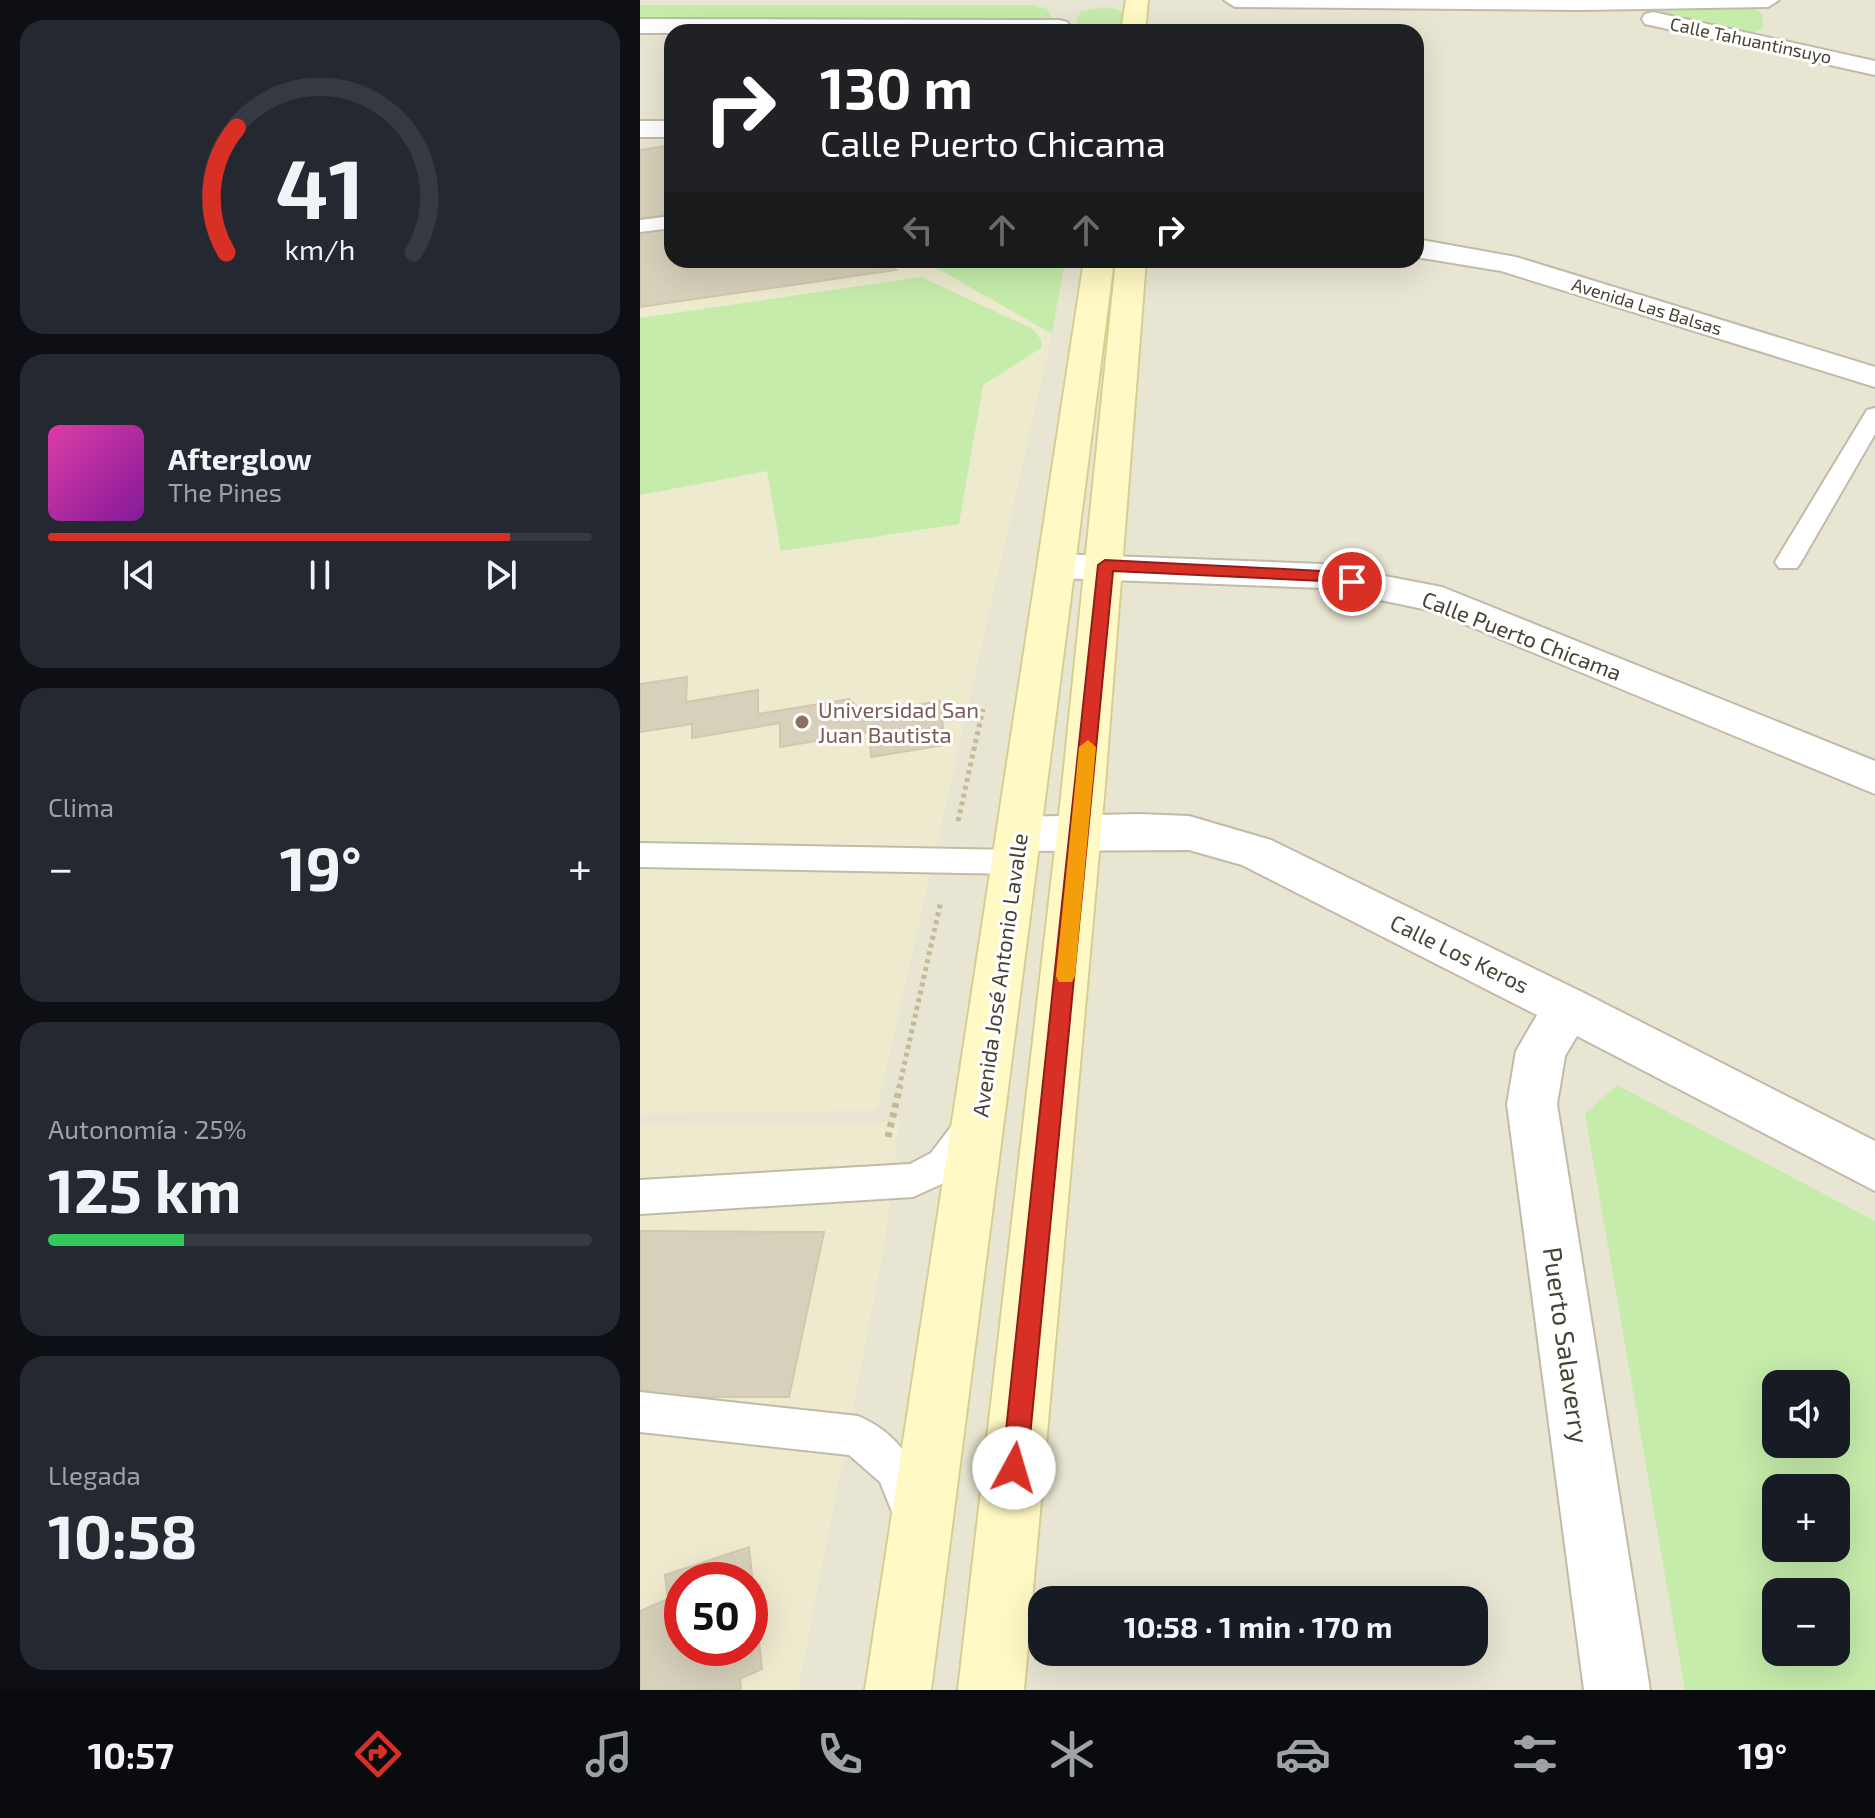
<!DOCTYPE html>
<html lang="es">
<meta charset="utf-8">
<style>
body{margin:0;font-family:"Exo 2",sans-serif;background:#242831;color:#f1f3f6;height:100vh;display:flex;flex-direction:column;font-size:30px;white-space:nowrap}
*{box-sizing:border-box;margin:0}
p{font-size:26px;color:#9ea1a6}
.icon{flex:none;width:44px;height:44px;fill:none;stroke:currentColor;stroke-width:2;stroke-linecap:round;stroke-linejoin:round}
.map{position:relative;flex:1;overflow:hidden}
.drawer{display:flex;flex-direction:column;gap:20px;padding:20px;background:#0d0f14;width:640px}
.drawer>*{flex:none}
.banner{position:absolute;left:24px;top:24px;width:760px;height:244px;border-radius:24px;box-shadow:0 8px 32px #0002;background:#202124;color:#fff;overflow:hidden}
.fabs{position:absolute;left:1122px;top:1370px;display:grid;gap:16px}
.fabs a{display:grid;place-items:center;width:88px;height:88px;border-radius:16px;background:#171b24;box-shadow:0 8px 32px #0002;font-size:40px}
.speed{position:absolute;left:24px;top:1562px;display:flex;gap:16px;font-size:40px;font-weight:700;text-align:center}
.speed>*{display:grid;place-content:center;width:104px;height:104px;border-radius:50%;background:#171b24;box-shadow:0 8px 32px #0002;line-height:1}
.speed .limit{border:12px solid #d22;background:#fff;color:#111}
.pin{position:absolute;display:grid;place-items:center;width:68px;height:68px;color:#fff;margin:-34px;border:4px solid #fff;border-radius:50%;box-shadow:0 2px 8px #0007}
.me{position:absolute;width:88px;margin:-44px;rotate:6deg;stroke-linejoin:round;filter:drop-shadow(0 0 6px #0008)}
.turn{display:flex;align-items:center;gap:28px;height:168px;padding:0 24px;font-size:36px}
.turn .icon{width:104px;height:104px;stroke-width:2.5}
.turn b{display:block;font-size:56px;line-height:68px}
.lanes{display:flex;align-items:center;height:76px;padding:0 24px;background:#0003;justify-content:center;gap:40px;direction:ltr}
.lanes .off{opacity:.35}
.big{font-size:60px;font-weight:700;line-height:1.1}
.drawer .widget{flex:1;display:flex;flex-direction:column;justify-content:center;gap:12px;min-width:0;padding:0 28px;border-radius:24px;background:#242831}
.drawer .dial{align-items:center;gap:0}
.dial svg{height:208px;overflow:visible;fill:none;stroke:#363941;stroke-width:7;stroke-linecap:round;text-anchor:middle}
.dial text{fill:#f1f3f6;stroke:none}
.song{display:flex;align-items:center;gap:24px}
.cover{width:96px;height:96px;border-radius:12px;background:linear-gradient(135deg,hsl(320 70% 55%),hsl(290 70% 35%))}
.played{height:8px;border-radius:4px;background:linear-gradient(90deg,#d93025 85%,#363941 85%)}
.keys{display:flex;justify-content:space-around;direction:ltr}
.heat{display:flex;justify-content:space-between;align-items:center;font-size:44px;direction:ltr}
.charge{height:12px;border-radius:6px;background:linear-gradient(90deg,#34c759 25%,#363941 0)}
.trip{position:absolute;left:388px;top:1586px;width:460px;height:80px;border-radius:24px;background:#171b24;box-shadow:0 8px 32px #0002;font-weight:700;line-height:80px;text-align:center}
.menu{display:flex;height:128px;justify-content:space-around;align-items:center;background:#090b0e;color:#9ea1a6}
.menu .icon{width:56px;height:56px}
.menu .current{color:#d93025}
.menu b{font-size:36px;color:#f1f3f6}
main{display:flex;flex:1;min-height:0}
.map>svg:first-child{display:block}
</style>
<main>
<section class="drawer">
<div class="widget dial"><svg viewBox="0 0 100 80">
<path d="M14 69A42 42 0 1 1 86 69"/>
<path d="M14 69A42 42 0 0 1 18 21" stroke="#d93025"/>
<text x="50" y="56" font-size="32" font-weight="700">41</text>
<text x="50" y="72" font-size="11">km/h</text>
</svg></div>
<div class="widget">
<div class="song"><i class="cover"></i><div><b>Afterglow</b><p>The Pines</p></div></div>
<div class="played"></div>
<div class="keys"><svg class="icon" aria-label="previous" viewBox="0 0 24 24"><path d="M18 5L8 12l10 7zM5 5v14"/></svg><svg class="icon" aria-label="pause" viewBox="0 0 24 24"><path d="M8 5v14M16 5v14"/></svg><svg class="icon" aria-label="next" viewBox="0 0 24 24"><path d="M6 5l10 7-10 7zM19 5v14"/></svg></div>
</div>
<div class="widget"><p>Clima</p>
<div class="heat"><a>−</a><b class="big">19°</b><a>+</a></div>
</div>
<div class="widget"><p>Autonomía · 25%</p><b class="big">125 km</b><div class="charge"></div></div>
<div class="widget"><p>Llegada</p><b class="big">10:58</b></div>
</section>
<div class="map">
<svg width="1235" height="1690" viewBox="0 0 1235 1690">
<rect width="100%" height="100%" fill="#f4f2e6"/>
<path fill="#e9e5d3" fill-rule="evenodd" d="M0,0H1235V1690H0ZM32,32H776V260H32ZM1136,1384H1196V1444H1136ZM1136,1488H1196V1548H1136ZM42,1580H110V1648H42ZM1136,1592H1196V1652H1136ZM402,1600H834V1652H402Z"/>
<path fill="#eeeace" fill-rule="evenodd" d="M32,144V260H282L412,334L237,1110L0,1114V149Z
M259,1122L245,1243L158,1690H0V1126ZM42,1580H110V1648H42Z"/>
<path fill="#c5ecab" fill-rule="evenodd" d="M0,5H393L407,9L411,17L400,23L0,22Z
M978,6H1111L1123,15L1122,29L1112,33Z
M465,7L481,11L484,15L481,32H434L440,12Z
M283,260H425L412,334Z
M281,277L393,329L401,340V348L343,385L319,524L141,551L127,471L0,495V318Z
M977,1085L1235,1221V1690H1045L945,1114ZM1196,1384V1444H1136V1384ZM1196,1488V1548H1136V1488ZM1196,1592V1652H1136V1592Z"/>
<path fill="#d7d0ba" stroke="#d2c9ad" stroke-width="2" fill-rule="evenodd" d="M32,145V214L0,218V150Z
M26,226L28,260H238L256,270L0,307V230Z
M47,677L46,702L118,690V714L209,699L224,714L300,701L305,745L231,757L229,732L140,747V723L52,738V724L0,732V684Z
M0,1231L184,1232L149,1397H0Z
M109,1547L122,1669L100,1679L101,1690H0V1611L28,1599L25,1575ZM42,1580H110V1648H42Z"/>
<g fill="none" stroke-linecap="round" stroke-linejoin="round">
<defs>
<path id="service" d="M32,216V228L0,232V220Z
M1235,408V434L1161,562L1157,568H1139L1135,562L1224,415L1227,410Z
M0,843L375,850L386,854L390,862L386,870L375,874L0,867Z
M328,1115L340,1120L345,1131L317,1177L273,1197L0,1214V1180L270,1164L291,1153L316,1120Z
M0,1392L218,1416C264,1435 277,1471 295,1514L289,1529L274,1535L259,1529L240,1482L209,1455L0,1432Z"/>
<path id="minor" d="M584,0H1139L1128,7L941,10L595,7Z
M1013,12L1235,61V75L1005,24L1002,19L1005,14Z
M0,19L419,20L427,22L431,27L427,32L0,33Z
M0,121H32V137H0Z
M776,239L876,257L1235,367V387L861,271L776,257Z
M416,554L682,564L802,587L1235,761V794L793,611L682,588L416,578L403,575L398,566L403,557Z
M498,814L549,816L631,840L946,994L1235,1141V1191L937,1036L925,1056L917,1104L1010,1690H944L867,1104L876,1051L897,1015L602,865L549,850L379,851L364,846L357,834L364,822L379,817Z"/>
<path id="secondary" d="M486,0H508L505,32H481Z
M444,260H474L291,1690H225Z
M476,260H506L464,797L384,1690H318L421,797Z"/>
</defs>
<use href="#service" stroke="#c0bba8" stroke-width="4"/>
<use href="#minor" stroke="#c0bba8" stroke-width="4"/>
<use href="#secondary" stroke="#d7cf92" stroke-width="4"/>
<path stroke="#c3ba98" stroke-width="5" stroke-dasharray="4 4" stroke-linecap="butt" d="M318,821L343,709
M259,1088L301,901"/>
<path stroke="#c3ba98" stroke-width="7" stroke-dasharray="5 5" stroke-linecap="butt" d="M248,1137L260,1086"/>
<use href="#service" fill="#fff" fill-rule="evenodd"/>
<use href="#minor" fill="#fff" fill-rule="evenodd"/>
<use href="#secondary" fill="#fff9c5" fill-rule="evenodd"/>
</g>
<path fill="#d93025" stroke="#8d1f18" stroke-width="2" d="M465,560L682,571L718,578L720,582L712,587L682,581L473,571L387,1468L383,1476L374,1480L366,1476L362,1468L458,565Z"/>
<path fill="#f59e0b" d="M448,740L456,747L435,976L432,982H419L416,976L439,747Z"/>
<circle fill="#8d6e63" stroke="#fff" stroke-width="3" cx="162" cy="722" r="8"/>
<g text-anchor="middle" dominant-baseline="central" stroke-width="6" stroke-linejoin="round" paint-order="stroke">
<g font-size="18" fill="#474334" stroke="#fff">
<text transform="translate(1111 40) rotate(12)">Calle Tahuantinsuyo</text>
<text transform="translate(1007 306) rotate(17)">Avenida Las Balsas</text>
</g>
<g font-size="22" fill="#474334" stroke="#fff">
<text transform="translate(882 635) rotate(21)">Calle Puerto Chicama</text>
<text transform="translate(820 953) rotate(26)">Calle Los Keros</text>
<text transform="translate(359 975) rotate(-82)">Avenida José Antonio Lavalle</text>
</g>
<g font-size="22" fill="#785e54" stroke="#fff" text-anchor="start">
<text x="178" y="709">Universidad San<tspan x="178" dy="25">Juan Bautista</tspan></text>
</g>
<g font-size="26" fill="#474334" stroke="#fff">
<text transform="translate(927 1345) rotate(82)">Puerto Salaverry</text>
</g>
</g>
</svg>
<div class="fabs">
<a><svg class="icon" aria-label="sound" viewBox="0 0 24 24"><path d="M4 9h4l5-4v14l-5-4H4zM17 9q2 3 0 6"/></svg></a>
<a>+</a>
<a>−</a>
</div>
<div class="speed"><div class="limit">50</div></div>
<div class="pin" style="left:712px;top:582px;background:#d93025"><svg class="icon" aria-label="arrive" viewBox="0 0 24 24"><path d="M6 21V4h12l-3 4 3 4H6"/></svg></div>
<svg class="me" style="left:374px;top:1468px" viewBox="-20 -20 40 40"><circle r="19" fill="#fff"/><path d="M0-13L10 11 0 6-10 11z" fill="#d93025"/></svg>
<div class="trip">10:58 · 1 min · 170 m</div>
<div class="banner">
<div class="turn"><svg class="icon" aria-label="right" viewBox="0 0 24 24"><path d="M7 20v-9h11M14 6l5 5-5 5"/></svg><div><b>130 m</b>Calle Puerto Chicama</div></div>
<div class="lanes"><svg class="icon off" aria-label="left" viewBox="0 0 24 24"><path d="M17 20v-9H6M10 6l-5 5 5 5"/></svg><svg class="icon off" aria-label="ahead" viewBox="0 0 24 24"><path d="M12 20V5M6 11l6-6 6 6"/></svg><svg class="icon off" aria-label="ahead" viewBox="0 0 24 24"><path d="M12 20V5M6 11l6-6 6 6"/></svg><svg class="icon" aria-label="right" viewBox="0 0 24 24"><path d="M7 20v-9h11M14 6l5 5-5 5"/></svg></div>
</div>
</div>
</main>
<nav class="menu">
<b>10:57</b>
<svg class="icon current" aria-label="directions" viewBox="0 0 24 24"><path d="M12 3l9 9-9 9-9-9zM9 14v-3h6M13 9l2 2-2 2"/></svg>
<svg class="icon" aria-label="music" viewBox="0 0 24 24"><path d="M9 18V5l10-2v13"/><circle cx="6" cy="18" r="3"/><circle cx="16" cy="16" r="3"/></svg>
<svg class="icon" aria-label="phone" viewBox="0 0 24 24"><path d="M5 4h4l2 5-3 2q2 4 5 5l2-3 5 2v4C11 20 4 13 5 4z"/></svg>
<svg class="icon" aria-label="climate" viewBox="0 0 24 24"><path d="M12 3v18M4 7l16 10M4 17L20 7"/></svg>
<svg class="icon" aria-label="car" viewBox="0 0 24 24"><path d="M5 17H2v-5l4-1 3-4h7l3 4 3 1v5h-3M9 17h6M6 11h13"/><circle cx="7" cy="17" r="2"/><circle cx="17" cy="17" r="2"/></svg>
<svg class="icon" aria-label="filters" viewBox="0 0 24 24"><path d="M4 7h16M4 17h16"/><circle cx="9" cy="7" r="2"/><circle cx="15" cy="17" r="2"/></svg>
<b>19°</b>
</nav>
